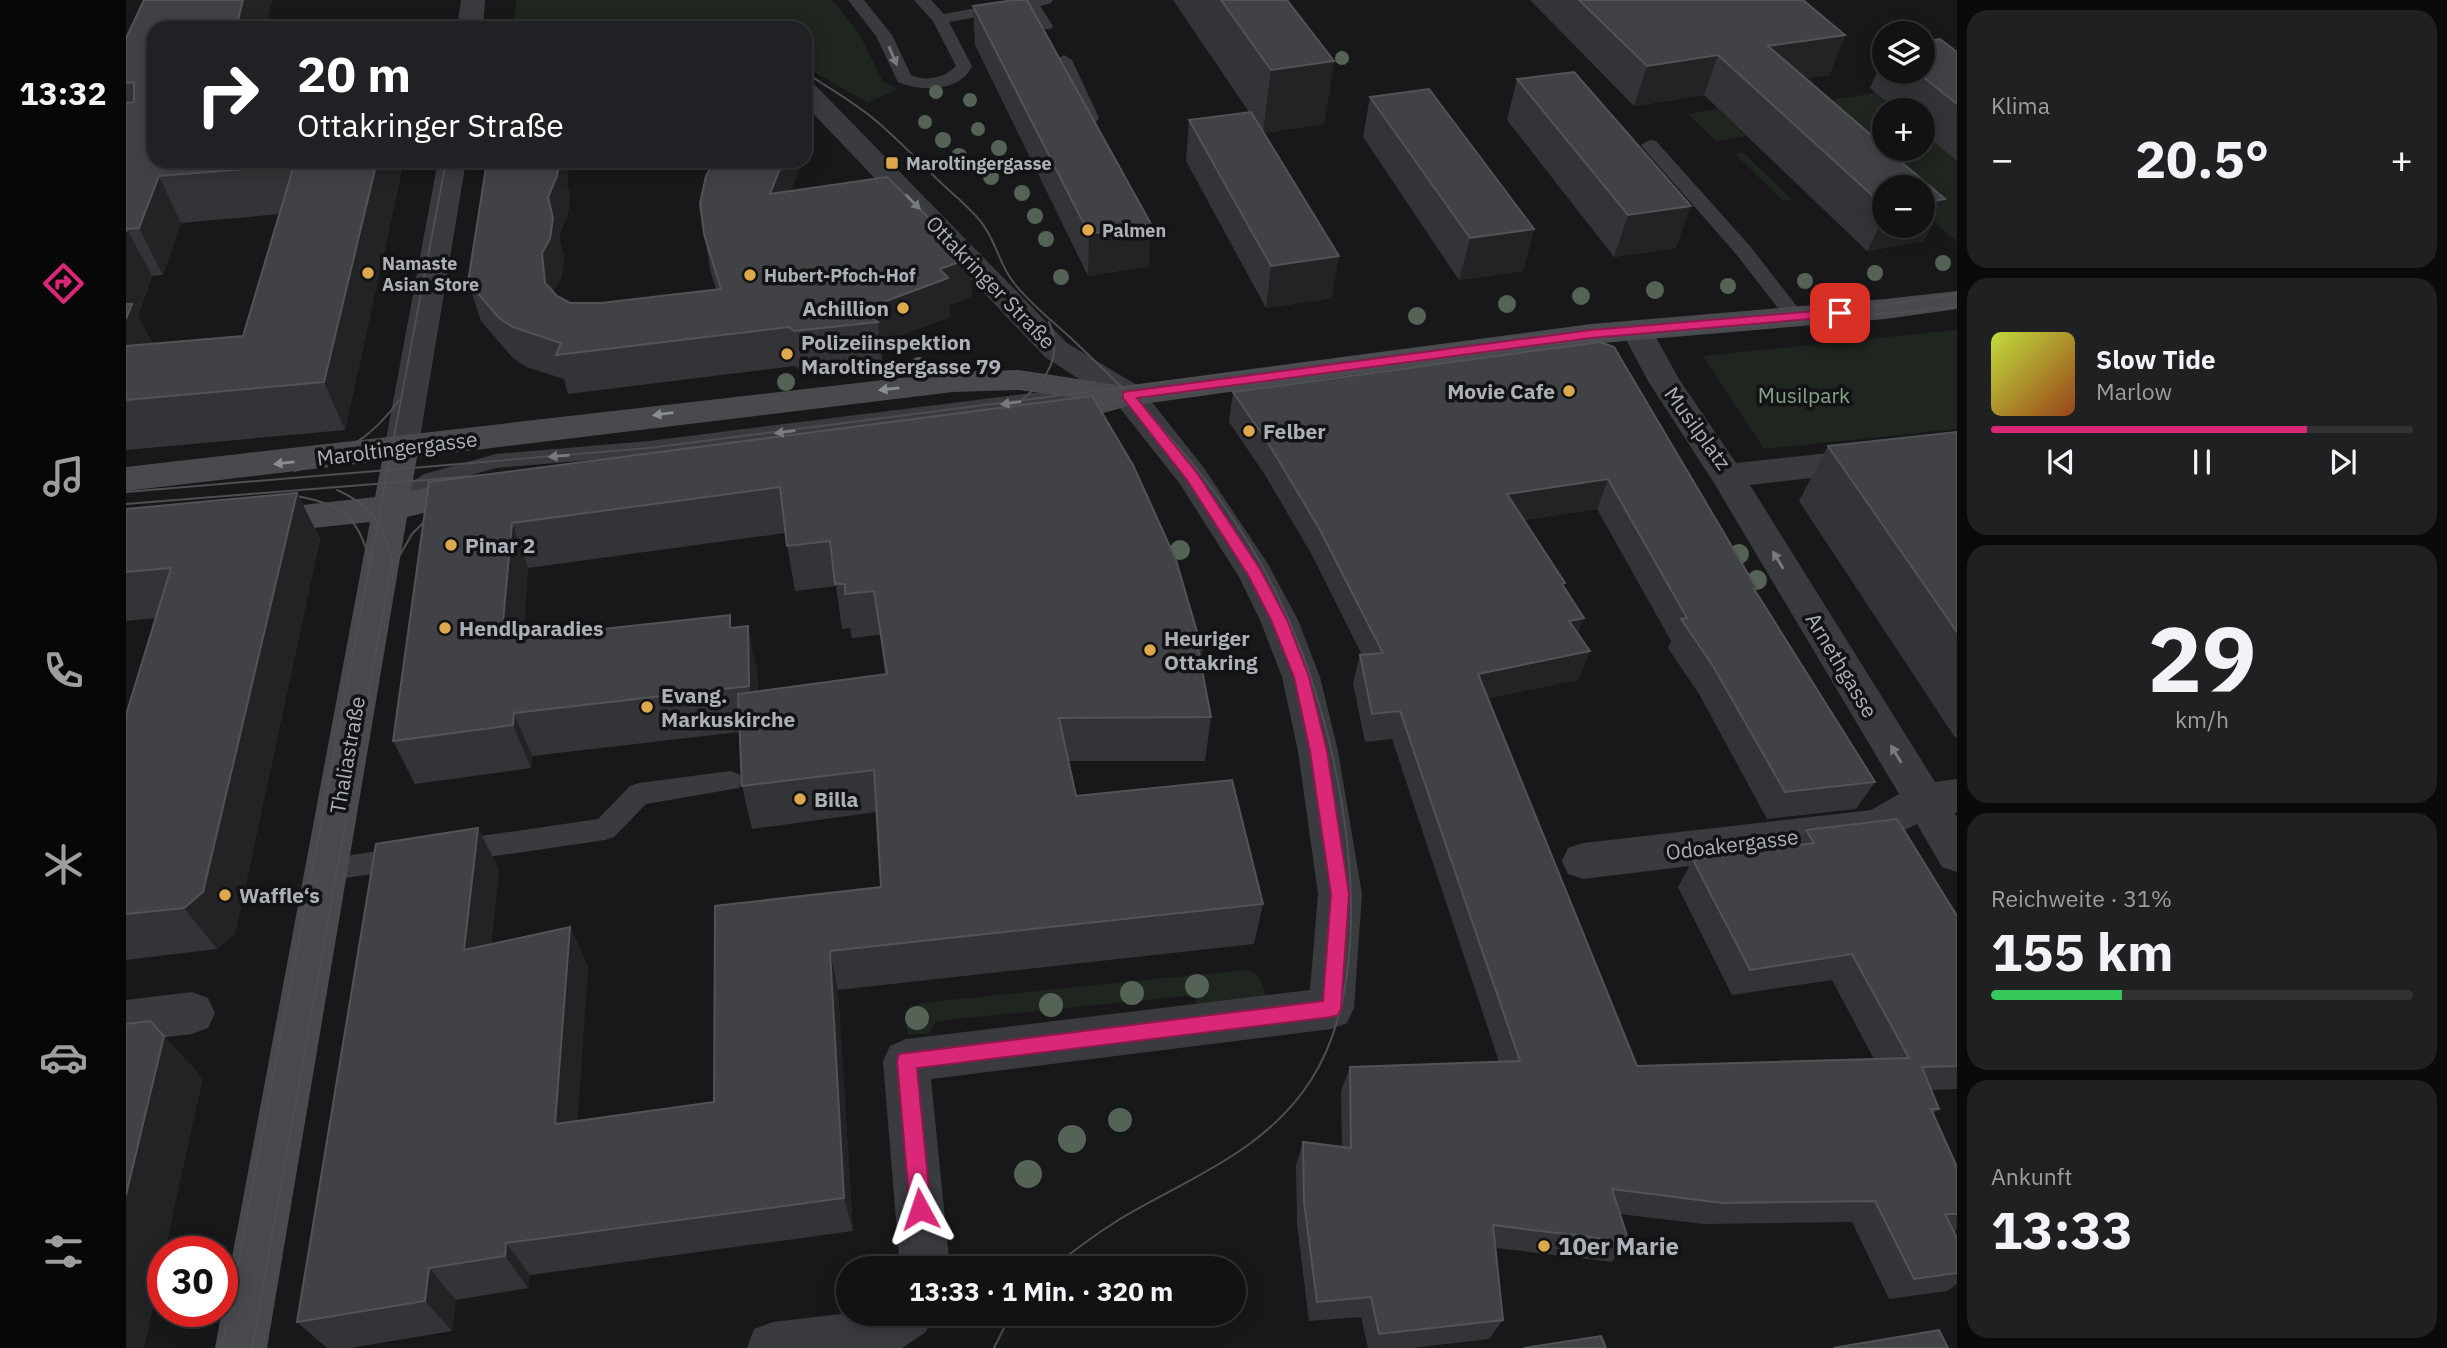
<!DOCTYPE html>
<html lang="de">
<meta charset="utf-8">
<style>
body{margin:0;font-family:"IBM Plex Sans",sans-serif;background:#1f2022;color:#f1f3f6;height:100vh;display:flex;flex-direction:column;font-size:26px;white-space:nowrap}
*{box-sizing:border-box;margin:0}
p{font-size:23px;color:#9c9ea0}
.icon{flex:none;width:38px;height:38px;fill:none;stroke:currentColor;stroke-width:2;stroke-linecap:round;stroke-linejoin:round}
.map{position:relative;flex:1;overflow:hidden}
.side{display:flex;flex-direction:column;gap:10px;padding:10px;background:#0a0a0b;width:490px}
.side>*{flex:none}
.banner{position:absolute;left:21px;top:21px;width:665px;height:147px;border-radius:21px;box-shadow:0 4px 18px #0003,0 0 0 2px #313234;background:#202124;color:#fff;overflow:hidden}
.tools{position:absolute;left:1746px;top:21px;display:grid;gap:14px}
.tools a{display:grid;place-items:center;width:63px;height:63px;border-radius:50%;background:#121214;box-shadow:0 4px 18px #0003,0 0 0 2px #313234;font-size:35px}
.speed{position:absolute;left:21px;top:1236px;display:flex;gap:14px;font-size:35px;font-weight:700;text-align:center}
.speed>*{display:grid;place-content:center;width:91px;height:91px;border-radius:50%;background:#121214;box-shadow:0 4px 18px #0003,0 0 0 2px #313234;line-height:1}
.speed .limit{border:10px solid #d22;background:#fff;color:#111}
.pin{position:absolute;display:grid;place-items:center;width:60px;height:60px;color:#fff;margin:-30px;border-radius:14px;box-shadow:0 4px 10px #0006}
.me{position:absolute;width:77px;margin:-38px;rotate:355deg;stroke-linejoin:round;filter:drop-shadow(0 0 5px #0008)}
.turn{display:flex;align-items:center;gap:24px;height:147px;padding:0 35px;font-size:32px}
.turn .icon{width:91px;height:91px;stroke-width:2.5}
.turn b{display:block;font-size:49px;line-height:60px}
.big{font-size:52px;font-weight:800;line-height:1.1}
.side .card{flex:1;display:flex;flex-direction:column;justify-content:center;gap:10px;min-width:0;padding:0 24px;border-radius:21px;background:#1f2022}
.side .dial{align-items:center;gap:0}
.dial b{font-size:91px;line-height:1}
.song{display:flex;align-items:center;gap:21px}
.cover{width:84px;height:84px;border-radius:10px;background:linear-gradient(135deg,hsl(70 70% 55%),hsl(20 70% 35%))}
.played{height:7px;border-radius:4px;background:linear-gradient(90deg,#db2777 75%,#313234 75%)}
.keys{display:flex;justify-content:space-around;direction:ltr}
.heat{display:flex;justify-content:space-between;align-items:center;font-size:38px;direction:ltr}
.charge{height:10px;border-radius:5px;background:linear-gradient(90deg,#34c759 31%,#313234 0)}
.trip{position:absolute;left:710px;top:1256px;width:410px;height:70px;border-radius:35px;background:#121214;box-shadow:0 4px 18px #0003,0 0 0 2px #313234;font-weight:800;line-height:70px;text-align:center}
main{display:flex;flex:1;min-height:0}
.dock{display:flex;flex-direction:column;width:126px;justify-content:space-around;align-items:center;background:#070708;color:#9c9ea0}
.dock .icon{width:49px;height:49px}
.dock .on{color:#db2777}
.dock b{font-size:32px;color:#f1f3f6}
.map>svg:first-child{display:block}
</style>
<main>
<nav class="dock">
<b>13:32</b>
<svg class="icon on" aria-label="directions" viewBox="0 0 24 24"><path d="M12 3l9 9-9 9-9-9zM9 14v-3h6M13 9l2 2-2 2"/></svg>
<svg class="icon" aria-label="music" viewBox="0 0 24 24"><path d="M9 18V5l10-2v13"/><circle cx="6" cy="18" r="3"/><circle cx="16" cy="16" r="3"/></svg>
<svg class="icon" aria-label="phone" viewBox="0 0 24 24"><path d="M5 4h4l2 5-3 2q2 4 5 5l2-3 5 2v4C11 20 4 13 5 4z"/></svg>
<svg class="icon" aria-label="climate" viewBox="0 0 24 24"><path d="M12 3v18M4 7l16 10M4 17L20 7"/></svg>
<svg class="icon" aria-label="car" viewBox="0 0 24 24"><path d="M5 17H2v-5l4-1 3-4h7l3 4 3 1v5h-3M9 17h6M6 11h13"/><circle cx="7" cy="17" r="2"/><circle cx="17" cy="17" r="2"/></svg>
<svg class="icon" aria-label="filters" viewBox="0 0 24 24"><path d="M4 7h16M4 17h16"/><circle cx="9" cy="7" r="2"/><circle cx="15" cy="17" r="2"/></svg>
</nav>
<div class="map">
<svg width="1831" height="1348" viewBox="0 0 1831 1348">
<rect width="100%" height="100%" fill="#18181a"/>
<path fill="#1f251f" d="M390,0H706L733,33L757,82L771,89L742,103L679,67V28H388Z
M1750,93L1770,110H1759V149H1797V133L1831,161V242L1797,212V187L1677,104Z
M1592,109L1595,112L1620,136L1590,141L1562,114Z
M1617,152L1666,200L1657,201L1609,154Z
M1831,330V429L1638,449L1577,356Z
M1118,970C1137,973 1138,986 1140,1002L1071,1005L1069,995L810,1021L804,1033L782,1035L779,1019L783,1009L795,1003Z"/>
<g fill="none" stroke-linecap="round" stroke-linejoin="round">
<path fill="#3a3b3f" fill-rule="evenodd" d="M722,0H738L766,35L785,75C800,82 819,78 830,66L807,21L788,0H805L818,14L893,0H927L925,3L914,6L927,26L925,29H913L900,8L823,22L846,66C835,92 794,92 772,82L750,36Z
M938,55L946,60L973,118L970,122H958L955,118L930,60Z
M1524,140L1530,141L1624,246L1676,313L1679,317L1676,321H1662L1610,254L1518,149L1515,145Z
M973,388L980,390L983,395L980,400L523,455L370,468L314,484L272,513L264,516L256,513L253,508L256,503L298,474L370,454L523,441L906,393Z
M604,771L613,774L617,781L613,788L520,804L488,837L479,840L328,862L319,859L315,851L319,843L328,840L472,819L504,786L513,783Z
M278,847L288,850L291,858L288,866L278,869L200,881L190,878L186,870L190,862L200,859Z"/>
<path fill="#3a3b3f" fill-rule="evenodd" d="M679,82L688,84L941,343L1014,387L1078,468L1142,564L1172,620L1194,677L1212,751L1236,894L1228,1008L1221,1023L1205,1029L805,1079L824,1269H774L757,1061L764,1046L780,1039L1184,990L1192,894L1172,751L1156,677L1134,620L1113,577L1054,484L990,403L919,357L679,105Z
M1511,320L1522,323L1553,379L1610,463L1831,439V461L1624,485L1809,782L1831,779V813H1828L1831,817V872L1816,867L1791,824L1752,843L1457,879L1442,874L1436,861L1442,848L1457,843L1745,810L1773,794L1588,483L1522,381L1495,330L1500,323Z
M66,992L82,998L89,1013L82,1028L66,1034L0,1042V1000Z
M723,1313L808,1314L800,1332L776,1348H621L628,1329L647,1322Z"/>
<path fill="#3a3b3f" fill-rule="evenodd" d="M335,0H359L357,28H331Z
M312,161H340L292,450L287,458L275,461L263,458L258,450Z"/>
<path fill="#484a4e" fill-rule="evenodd" d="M1831,291V309L1759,319L1465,344L1239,373L1003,406L922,428L910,425L905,417L910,409L950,398L893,390L827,392L291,457L285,491L352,477L364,481L369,489L364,497L281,517L141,1348H89L244,522L131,534L119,531L113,522L119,513L131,510L249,497L256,461L0,491V467L827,372L893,370L998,386L1465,324L1759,299Z"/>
<path stroke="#4d4f53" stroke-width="2" d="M679,72C702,88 728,102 749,120C771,138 790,159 811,179C825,193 843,206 855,222C870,240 873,265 888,283C905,305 929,323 949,342C994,385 1039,428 1077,477C1110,520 1139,566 1161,616C1215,736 1261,962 1185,1080C1140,1151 1063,1178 994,1219C970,1234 947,1251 925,1269
M894,401C922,380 937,356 923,322
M951,407L1427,344L1831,307
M169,471C212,457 247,438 273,400
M0,492L523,448L1406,335L1755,305L1831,294
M170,496C213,503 234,517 243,561
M0,504L360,475
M267,567L286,534L313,507
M96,1348L320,161
M126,1348L266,561C259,525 245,505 211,490
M868,1348L885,1314"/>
</g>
<g fill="#546355">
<circle cx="1216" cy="58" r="7"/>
<circle cx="810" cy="92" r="7"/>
<circle cx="844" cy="100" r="7"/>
<circle cx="799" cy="122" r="7"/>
<circle cx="852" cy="129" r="7"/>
<circle cx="817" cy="140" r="8"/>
<circle cx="873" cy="148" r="8"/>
<circle cx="833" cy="156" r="8"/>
<circle cx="865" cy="177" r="8"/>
<circle cx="896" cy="193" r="8"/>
<circle cx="909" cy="216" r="8"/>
<circle cx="920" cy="239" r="8"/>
<circle cx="1817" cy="263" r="8"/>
<circle cx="1749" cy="273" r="8"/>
<circle cx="935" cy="277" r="8"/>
<circle cx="1679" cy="281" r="8"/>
<circle cx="1602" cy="286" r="8"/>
<circle cx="1529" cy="290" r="9"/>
<circle cx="1455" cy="296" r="9"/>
<circle cx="1381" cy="304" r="9"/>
<circle cx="1291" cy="316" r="9"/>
<circle cx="793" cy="366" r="9"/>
<circle cx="660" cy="382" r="9"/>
<circle cx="1054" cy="550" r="10"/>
<circle cx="1613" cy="554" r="10"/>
<circle cx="1631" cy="580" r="10"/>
<circle cx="1071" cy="986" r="12"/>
<circle cx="1006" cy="993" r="12"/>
<circle cx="925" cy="1005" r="12"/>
<circle cx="791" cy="1018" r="12"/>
<circle cx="994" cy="1120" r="12"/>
<circle cx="946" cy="1139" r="14"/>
<circle cx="902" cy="1174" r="14"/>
</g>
<path fill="#343438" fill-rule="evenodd" d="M18,0H146L139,28H28V161H278L219,430L0,450V38ZM154,214L117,336L27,344L12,316L26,276L37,275L55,223Z
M1047,0H1161L1208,61L1198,124L1138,133L1206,298L1140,308L1060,161L1063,120L1123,112Z
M1404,0H1677L1719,35L1703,75L1679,78L1819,199L1798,241L1741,251L1578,95L1508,106ZM1759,187L1797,226H1759Z
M847,6L1023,266L962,276L849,45Z
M1831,52V161L1797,133V110H1770L1744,88L1759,54V72H1797Z
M1391,79L1550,248L1488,257L1381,120Z
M1244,97L1408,229L1397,271L1333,280L1237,137Z
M443,161L441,185L444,195L442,214L433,236L438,257L435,278L427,292L431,296L444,303H475L590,289L585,273L578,234L588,161H674V167L665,191L846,297L824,305V317L754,343L756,361L674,370L669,366L442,394L438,379L400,367L386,357L355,321L342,282Z
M1474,342L1631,589L1629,591L1749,782L1730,809L1641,819L1573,694L1542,648L1545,641L1471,509L1398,520L1438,587L1452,633L1464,651L1452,680L1362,698L1511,1066L1748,1059L1706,980L1606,995L1552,887L1567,860L1669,846L1680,830L1831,916V1089L1805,1090L1813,1109L1807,1114L1831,1167V1229L1828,1232L1831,1238V1284L1821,1291L1763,1299L1726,1222L1577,1224L1494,1214L1503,1242L1486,1262L1370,1248L1377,1320L1363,1339L1286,1348H1242L1235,1317L1183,1321L1171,1224L1170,1165L1177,1142L1216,1147L1215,1091L1224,1067L1373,1062L1266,739L1239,742L1227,683L1234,655H1236L1187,557L1139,475L1103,422L1107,392Z
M966,396L1076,649L1075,663L1085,717L1079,761H943L950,796L1137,904L1128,944L712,990L727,1231L404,1275L402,1288L330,1300L326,1331L224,1348H201L171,1322L352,828L373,870L365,944L444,927L462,967L451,1121L588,1102L589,906L755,887L750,812L626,829L616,786L613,732L406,756L405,768L289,784L267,741L303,482ZM659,533L669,591L710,586L716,629L724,628L726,638L754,635L759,674L632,691L631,670L607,627L397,638V636L402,568Z
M1831,432V738L1828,736L1673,501L1702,446Z
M171,493L194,539L109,934L91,949L0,960V715L29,618L0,621V509Z"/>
<path fill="#232326" d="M117,0H146L139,28H110Z
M1719,35L1703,75L1627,86L1642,46Z
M1592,55L1578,95L1508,106L1521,66Z
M1208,61L1198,124L1137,133L1145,70Z
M251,161H278L219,430L198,382Z
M433,161H443L441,185L444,195L442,214L433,236L438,257L435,278L427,292L419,283L416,253L422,197Z
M657,161H674V167L650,233L644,194Z
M33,176L55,223L37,275L13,228Z
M1819,199L1798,241L1741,251L1759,215V226H1797V203Z
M1565,206L1550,248L1488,257L1502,215Z
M1025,224L1023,266L962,276L963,234Z
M1,229L26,276L12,316L31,351L0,366V232Z
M1408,229L1397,271L1333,280L1344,238Z
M1213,256L1206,298L1140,308L1145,266Z
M844,258L846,297L824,305V317L754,343L752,322L733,311L814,269Z
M1482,479L1471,509L1372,524L1381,494Z
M171,493L194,539L109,934L91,949L58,908Z
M386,523L402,568L397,636L412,675L376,633Z
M1458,618L1446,647L1443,621Z
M622,626L631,670L633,729L623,686Z
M1464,651L1452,680L1342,702L1352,674Z
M388,713L406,756L405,768L387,725Z
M352,828L373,870L360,990L338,950Z
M444,927L462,967L449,1159L429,1124Z
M704,951L712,990L727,1231L718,1198Z
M38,1036L77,1078L39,1251H37V1263L18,1348H0V1195Z
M380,1243L404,1275L402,1288L379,1256Z
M303,1268L330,1300L326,1331L299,1301Z"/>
<path fill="#414245" stroke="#525357" stroke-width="2" d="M18,0H117L110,28H28V161H251L198,382L0,400V346L117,336L168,165L33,176L13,228L1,229L0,232V103L8,102V82L0,83V38Z
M888,0H901L1025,224L963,234L847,6Z
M1095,0H1161L1208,61L1145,70Z
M1453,0H1677L1719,35L1642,46L1759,147V149H1760L1819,199L1797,203V187H1759V207L1592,55L1521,66Z
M1814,39L1831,52V104L1791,72H1797V42Z
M1448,72L1565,206L1502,215L1391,79Z
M1303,89L1408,229L1344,238L1244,97Z
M1125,112L1213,256L1145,266L1063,120Z
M361,161H433L431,176L422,197L427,218L424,239L416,253L419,283L431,296L444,303H475L595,289L578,234L574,203L580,176L588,161H657L644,194L761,177L844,258L814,269L822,278L733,311L752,322L668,331L663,327L430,355L435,343L387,327L373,318L342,282Z
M0,304H6L0,319Z
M1474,342L1488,347L1631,589H1628L1749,782L1659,792L1587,666L1555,619L1561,618L1482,479L1381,494L1439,583L1436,584L1458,618L1443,621L1464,651L1352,674L1511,1066L1783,1058L1726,954L1624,970L1567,860L1688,843L1680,830L1771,819L1831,916V1066L1796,1067L1813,1109H1805L1831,1167V1214H1819L1831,1238V1273L1788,1279L1749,1201L1596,1203L1486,1189L1503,1242L1367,1225L1377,1320L1253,1334L1245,1297L1191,1302L1178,1202L1177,1142L1225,1148L1224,1067L1394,1061L1274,711L1246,714L1234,655L1257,653L1193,528L1144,446L1107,392Z
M966,396L1007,465L1050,560L1076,649H1072L1085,717L933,718L950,796L1106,780L1137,904L704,951L718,1198L380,1243L379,1256L303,1268L299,1301L171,1322L250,844L352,828L338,950L444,927L429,1124L588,1102L589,906L755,887L748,770L616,786L612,694L761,674L748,591L719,594V584H709L704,541L661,546L654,487L386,523L376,633L395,631L394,638L604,615V628L622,626L623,686L388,713L387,725L267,741L303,482Z
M1831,432V632L1702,446Z
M171,493L77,892L58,908L0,914V715L45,568L0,572V509Z
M24,1021L38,1036L0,1195V1024Z
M1813,1330L1822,1348H1707Z
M1475,1336L1480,1348H1398Z"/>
<defs><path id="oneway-solid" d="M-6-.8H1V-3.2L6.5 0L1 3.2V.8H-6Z" transform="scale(1.75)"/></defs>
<g fill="#797b82">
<use href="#oneway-solid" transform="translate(767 56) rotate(67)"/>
<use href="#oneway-solid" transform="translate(787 202) rotate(45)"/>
<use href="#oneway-solid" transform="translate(885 403) rotate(172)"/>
<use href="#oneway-solid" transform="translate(659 432) rotate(173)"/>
<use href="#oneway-solid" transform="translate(433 456) rotate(175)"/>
<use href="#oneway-solid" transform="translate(1652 560) rotate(-121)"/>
<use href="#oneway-solid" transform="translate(1770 754) rotate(-121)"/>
</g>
<g fill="#898c93">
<use href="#oneway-solid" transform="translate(763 389) rotate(174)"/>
<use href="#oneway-solid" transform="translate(537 414) rotate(173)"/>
<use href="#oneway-solid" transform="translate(158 463) rotate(174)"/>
</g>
<path fill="#db2777" stroke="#8e194d" stroke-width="2" d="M1714,309L1721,313L1719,316L1465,338L1011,398L1071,473L1134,569L1161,620L1183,677L1201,751L1223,894L1215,1009L1212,1015L1205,1017L791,1068L805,1209L802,1216L794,1219L787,1216L784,1209L771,1061L773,1054L1197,1001L1205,894L1184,751L1168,677L1145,620L1122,575L1061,480L997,398V392L1465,330Z"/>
<g fill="#dea94c" stroke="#131315" stroke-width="2.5">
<rect x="759" y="156" width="14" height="14" rx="3.5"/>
<circle cx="962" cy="230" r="7"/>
<circle cx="242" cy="273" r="7"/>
<circle cx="624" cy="275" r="7"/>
<circle cx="777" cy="308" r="7"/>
<circle cx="661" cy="354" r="7"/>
<circle cx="1443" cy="391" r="7"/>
<circle cx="1123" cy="431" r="7"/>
<circle cx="325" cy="545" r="7"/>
<circle cx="319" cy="628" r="7"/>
<circle cx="1024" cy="650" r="7"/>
<circle cx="521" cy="707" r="7"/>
<circle cx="674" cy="799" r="7"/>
<circle cx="99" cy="895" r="7"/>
<circle cx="1418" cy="1246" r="7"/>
</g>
<g text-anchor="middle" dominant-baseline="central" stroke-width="7" stroke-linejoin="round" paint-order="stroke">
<g font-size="18" font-weight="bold" fill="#acb0b8" stroke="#131315" text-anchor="start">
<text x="780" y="163">Maroltingergasse</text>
<text x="976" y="230">Palmen</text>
<text x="256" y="263">Namaste<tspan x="256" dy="21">Asian Store</tspan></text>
<text x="638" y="275">Hubert-Pfoch-Hof</text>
</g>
<g font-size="21" fill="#acb0b8" stroke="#131315">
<text transform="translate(865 282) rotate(46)">Ottakringer Straße</text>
<text transform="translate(1572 428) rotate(54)">Musilplatz</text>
<text transform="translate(271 448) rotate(-7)">Maroltingergasse</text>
<text transform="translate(1716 665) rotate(59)">Arnethgasse</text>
<text transform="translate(221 755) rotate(-80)">Thaliastraße</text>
<text transform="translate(1606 844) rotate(-7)">Odoakergasse</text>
</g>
<g font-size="21" font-weight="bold" fill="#acb0b8" stroke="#131315" text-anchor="start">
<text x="763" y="308" text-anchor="end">Achillion</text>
<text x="675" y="342">Polizeiinspektion<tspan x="675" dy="24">Maroltingergasse 79</tspan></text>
<text x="1429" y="391" text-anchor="end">Movie Cafe</text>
<text x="1137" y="431">Felber</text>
<text x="339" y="545">Pinar 2</text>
<text x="333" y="628">Hendlparadies</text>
<text x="1038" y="638">Heuriger<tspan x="1038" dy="24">Ottakring</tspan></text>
<text x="535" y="695">Evang.<tspan x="535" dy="24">Markuskirche</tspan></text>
<text x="688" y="799">Billa</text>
<text x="113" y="895">Waffle‘s</text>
</g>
<g font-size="21" fill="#85a186" stroke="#131315">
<text x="1678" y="395">Musilpark</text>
</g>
<g font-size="24" font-weight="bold" fill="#acb0b8" stroke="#131315" text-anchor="start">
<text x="1432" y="1246">10er Marie</text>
</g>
</g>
</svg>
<div class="tools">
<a><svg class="icon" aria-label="layers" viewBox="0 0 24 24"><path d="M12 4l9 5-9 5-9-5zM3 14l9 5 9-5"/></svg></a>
<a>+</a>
<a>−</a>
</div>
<div class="speed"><div class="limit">30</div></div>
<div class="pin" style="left:1714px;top:313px;background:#d93025"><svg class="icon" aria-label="arrive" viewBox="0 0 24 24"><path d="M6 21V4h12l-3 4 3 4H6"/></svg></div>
<svg class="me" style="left:794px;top:1209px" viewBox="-20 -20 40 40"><path d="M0-17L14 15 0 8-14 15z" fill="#db2777" stroke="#fff" stroke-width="4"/></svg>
<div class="trip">13:33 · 1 Min. · 320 m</div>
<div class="banner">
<div class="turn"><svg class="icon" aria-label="right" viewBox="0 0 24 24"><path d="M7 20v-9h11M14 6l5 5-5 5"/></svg><div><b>20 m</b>Ottakringer Straße</div></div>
</div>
</div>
<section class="side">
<div class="card"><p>Klima</p>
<div class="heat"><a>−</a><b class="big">20.5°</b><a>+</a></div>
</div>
<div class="card">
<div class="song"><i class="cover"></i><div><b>Slow Tide</b><p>Marlow</p></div></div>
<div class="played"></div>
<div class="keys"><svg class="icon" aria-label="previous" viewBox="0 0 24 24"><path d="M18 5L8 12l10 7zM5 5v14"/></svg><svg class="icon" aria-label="pause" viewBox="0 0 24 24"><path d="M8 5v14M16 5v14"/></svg><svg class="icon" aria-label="next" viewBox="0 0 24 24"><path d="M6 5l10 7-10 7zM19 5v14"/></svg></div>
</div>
<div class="card dial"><b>29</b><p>km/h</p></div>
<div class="card"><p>Reichweite · 31%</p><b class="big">155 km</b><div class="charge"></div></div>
<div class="card"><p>Ankunft</p><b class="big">13:33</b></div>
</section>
</main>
